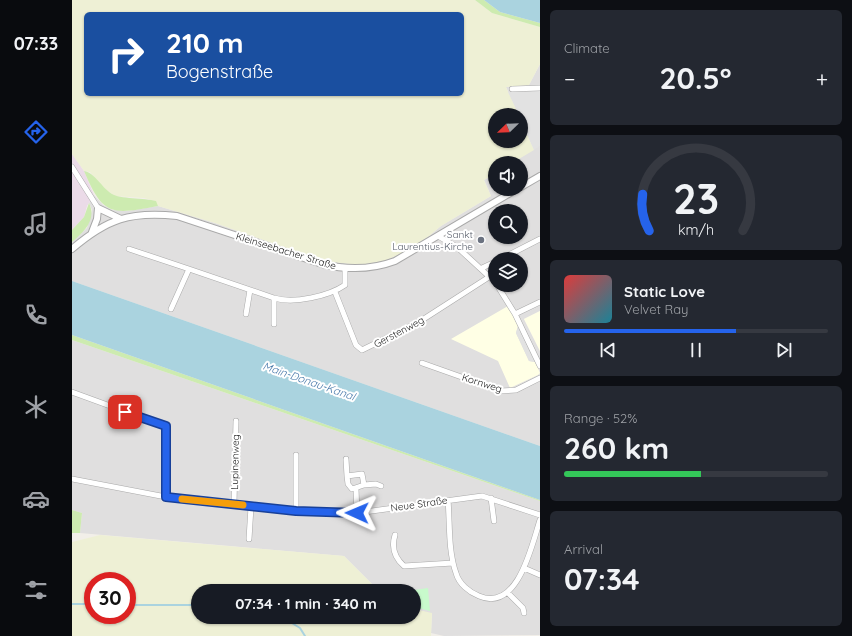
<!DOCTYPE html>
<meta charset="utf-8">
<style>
body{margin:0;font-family:Quicksand,sans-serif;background:#242831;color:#f1f3f6;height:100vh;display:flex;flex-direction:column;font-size:15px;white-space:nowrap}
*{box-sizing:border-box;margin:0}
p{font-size:13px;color:#9ea1a6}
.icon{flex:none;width:22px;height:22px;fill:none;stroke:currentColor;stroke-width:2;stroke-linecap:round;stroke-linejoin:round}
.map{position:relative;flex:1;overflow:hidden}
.drawer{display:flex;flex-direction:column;gap:10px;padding:10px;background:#0d0f14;width:312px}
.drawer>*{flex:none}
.guide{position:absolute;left:12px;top:12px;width:380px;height:84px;border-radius:6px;box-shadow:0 1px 3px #0004;background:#1a4fa0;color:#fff;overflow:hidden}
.needle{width:26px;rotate:247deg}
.buttons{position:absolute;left:416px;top:108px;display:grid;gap:8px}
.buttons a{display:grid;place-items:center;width:40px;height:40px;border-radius:50%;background:#171b24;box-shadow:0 1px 3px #0004;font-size:20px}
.speed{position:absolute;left:12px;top:572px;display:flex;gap:8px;font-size:20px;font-weight:700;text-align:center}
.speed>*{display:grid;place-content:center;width:52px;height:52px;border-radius:50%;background:#171b24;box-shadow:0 1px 3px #0004;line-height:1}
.speed .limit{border:6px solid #d22;background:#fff;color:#111}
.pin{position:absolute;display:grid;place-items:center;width:34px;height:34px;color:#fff;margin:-17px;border-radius:8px;box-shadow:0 2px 6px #0006}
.me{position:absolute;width:44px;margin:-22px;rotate:271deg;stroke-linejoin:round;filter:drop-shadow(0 0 3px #0008)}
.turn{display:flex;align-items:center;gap:14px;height:84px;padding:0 16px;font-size:18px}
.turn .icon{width:52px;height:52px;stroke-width:2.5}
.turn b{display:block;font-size:28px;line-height:34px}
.big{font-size:30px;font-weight:700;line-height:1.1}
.drawer .card{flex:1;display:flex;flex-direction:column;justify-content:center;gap:6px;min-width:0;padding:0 14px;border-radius:6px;background:#242831}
.drawer .dial{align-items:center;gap:0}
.dial svg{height:104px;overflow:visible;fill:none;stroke:#363941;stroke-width:7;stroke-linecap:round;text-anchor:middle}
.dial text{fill:#f1f3f6;stroke:none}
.song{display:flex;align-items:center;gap:12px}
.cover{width:48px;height:48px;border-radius:6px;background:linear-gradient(135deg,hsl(0 70% 55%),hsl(190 70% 35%))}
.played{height:4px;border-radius:2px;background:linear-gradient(90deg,#2563eb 65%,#363941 65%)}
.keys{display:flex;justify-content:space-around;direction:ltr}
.heat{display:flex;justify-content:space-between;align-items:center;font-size:22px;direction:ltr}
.charge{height:6px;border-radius:3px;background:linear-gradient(90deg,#34c759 52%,#363941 0)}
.trip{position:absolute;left:119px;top:584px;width:230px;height:40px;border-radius:20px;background:#171b24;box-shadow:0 1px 3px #0004;font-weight:700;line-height:40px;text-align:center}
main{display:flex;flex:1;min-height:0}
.tabs{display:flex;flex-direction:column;width:72px;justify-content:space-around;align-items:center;background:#090b0e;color:#9ea1a6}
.tabs .icon{width:28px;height:28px}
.tabs .current{color:#2563eb}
.tabs b{font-size:18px;color:#f1f3f6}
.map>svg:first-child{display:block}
</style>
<main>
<nav class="tabs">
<b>07:33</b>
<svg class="icon current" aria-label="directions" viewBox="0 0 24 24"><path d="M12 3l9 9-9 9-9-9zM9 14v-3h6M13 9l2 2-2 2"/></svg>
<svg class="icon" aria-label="music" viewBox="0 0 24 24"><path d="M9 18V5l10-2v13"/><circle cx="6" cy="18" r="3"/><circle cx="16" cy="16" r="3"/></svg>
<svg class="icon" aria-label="phone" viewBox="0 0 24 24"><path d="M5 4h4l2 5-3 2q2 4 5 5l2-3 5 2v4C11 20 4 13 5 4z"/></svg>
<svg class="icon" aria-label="climate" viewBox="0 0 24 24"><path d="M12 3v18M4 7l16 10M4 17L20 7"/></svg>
<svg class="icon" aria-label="car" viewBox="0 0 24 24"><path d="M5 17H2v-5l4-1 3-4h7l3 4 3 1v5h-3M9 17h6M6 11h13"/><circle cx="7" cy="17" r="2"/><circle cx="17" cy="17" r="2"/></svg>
<svg class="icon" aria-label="filters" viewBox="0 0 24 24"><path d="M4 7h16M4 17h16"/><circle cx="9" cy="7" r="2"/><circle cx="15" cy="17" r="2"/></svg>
</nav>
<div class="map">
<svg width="468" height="636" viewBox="0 0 468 636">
<rect width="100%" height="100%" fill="#f2efe9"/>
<path fill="#e0dfdf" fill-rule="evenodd" d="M468,64V311L452,319L468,351V446L0,281V242L15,228L20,210L17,203L22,195L31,205L41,210L55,211L86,206L143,223L251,261L288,265L321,257L357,236L369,226L419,196L412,180L423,174V189H449V163H440L462,149L449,121V115H447L434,87L457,85ZM423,211H449V237H423ZM423,259H449V285H423Z
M0,340L468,501V635L372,636L359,633L360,614L342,609V591H307L272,556L8,533L10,513L0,510Z"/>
<path fill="#ebdbe8" d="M0,154L12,171L22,195L15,206L12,217L0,230Z"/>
<path fill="#ffffe5" d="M436,306L446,326L444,333L457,361L463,362L468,373L466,375L438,388L426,361L379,339Z
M468,311V351L452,319Z"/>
<path fill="#eef0d5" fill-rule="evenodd" d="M0,0H403L420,13L468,27V64L457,85L434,87L447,115H423V141H449V121L462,150L440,163H423V174L412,180L419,196L369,226L357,236L333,252L312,261L288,265L251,261L143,223L86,206L83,201L72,198L43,196L31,188L18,172L12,171L0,154ZM14,14H390V94H14Z
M28,535L272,556L307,591H126V617H342V609L360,613L359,636H0V542ZM21,581H55V615H21Z"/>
<path fill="#cdebb0" d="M403,0H412L428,12L468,23V27L420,13Z
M12,171C23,173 30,188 40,194C47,199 73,198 84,201L86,206C39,215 31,216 12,171Z
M17,203C25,220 12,232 0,242V230L12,217Z
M0,335L468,500V501L0,340Z
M0,510L10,513L8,533H0Z"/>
<path fill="#c8facc" d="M356,588L358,611L342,607V591H335Z"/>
<path fill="#e2e2e2" d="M468,91V146L462,150L449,121V115H447L436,92Z
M446,326L463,362L457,361L444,333Z"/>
<path fill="#aad3df" d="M412,0H468V23L428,12Z
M0,281L468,446V500L0,335Z"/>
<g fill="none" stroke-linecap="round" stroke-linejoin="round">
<path stroke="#aad3df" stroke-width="2" d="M0,604H21
M55,605H126
M210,617L228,628L233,636"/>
<defs>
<path id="minor" d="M440,89L468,88
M0,167L26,208
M366,236L385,247L423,282
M57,249L117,269
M429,259L468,239
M410,268L423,262
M425,285L443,314L468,366
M263,292L284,345L290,350L347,322L417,277
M99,309L117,269L202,298C222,304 257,296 273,285V268
M174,314L178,290
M443,314L468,302
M202,324V298
M350,363L429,391L444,390L468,378
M0,392L93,426L94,497
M274,459L275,476
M290,474L292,485L280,489L276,484L275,476Z
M0,479L94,497L224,511L285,513L410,496L468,515
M292,485L304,484L309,486
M284,489L285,513
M419,498L422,521
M376,500C378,523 376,551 384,573C387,584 397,592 407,596C446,613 460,544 468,520
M162,503L164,421
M224,511V455
M323,535C319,548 323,558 332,566L381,563
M177,539L179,507
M452,568L468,575
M436,593L451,608L452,613"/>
<path id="tertiary" d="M449,187L468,176
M20,232L25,219L26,208L49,219
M0,249C35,219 58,211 105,216L250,264C275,270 299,270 323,261L445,189"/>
</defs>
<use href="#minor" stroke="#a9a9a9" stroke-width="6"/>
<use href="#tertiary" stroke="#a9a9a9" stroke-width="8"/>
<use href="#minor" stroke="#fff" stroke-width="5"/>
<use href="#tertiary" stroke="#fff" stroke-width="6"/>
</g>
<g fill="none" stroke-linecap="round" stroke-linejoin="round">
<defs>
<path id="route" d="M53,412L94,426V497L224,511L285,513"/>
</defs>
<use href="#route" stroke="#184099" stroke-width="10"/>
<use href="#route" stroke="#2563eb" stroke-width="7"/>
<path stroke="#f59e0b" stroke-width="7" d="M110,499L171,505"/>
</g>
<circle fill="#6b7280" stroke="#fff" stroke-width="1.5" cx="409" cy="240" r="4"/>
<g text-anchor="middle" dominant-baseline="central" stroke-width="4" stroke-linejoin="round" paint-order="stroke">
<g font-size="10" fill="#5b616d" stroke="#fff" text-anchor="end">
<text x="401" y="234">Sankt<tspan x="401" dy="12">Laurentius-Kirche</tspan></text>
</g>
<g font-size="10" fill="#222" stroke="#fff">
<text transform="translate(214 251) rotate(17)">Kleinseebacher Straße</text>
<text transform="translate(327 332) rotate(-28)">Gerstenweg</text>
<text transform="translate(410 383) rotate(18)">Kornweg</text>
<text transform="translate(163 462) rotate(-89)">Lupinenweg</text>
<text transform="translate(347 504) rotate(-8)">Neue Straße</text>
</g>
<g font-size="11" font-style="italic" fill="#4a7aab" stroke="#fff">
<text transform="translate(237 381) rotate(19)">Main-Donau-Kanal</text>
</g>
</g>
</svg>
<div class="buttons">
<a><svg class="needle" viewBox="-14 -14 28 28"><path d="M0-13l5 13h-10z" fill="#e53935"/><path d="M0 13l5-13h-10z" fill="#9ea1a6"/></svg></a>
<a><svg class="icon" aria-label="sound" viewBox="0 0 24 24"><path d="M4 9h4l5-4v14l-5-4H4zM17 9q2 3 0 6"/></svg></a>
<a><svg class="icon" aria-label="search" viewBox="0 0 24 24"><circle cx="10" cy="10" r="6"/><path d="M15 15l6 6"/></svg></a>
<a><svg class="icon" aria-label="layers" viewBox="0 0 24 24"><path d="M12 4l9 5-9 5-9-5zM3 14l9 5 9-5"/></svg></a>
</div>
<div class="speed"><div class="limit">30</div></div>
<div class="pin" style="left:53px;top:412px;background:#d93025"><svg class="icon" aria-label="arrive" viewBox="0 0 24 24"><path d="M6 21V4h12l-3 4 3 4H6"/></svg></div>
<svg class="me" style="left:285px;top:513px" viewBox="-20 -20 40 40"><path d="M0-17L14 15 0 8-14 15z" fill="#2563eb" stroke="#fff" stroke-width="4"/></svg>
<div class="trip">07:34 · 1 min · 340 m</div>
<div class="guide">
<div class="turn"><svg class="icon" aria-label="right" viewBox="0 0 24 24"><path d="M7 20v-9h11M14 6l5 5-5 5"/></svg><div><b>210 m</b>Bogenstraße</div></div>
</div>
</div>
<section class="drawer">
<div class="card"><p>Climate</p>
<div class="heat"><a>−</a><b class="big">20.5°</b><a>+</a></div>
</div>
<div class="card dial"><svg viewBox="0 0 100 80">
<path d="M14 69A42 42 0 1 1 86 69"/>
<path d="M14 69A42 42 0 0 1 9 41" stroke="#2563eb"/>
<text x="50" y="56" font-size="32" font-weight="700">23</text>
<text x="50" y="72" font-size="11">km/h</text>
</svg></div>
<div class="card">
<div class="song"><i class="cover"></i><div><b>Static Love</b><p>Velvet Ray</p></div></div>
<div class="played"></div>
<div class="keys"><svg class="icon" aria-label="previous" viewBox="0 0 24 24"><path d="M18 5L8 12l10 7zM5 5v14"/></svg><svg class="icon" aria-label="pause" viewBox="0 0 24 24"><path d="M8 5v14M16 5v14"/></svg><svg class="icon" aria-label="next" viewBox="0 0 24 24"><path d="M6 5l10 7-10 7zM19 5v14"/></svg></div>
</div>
<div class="card"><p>Range · 52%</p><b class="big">260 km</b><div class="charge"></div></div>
<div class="card"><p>Arrival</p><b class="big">07:34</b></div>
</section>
</main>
